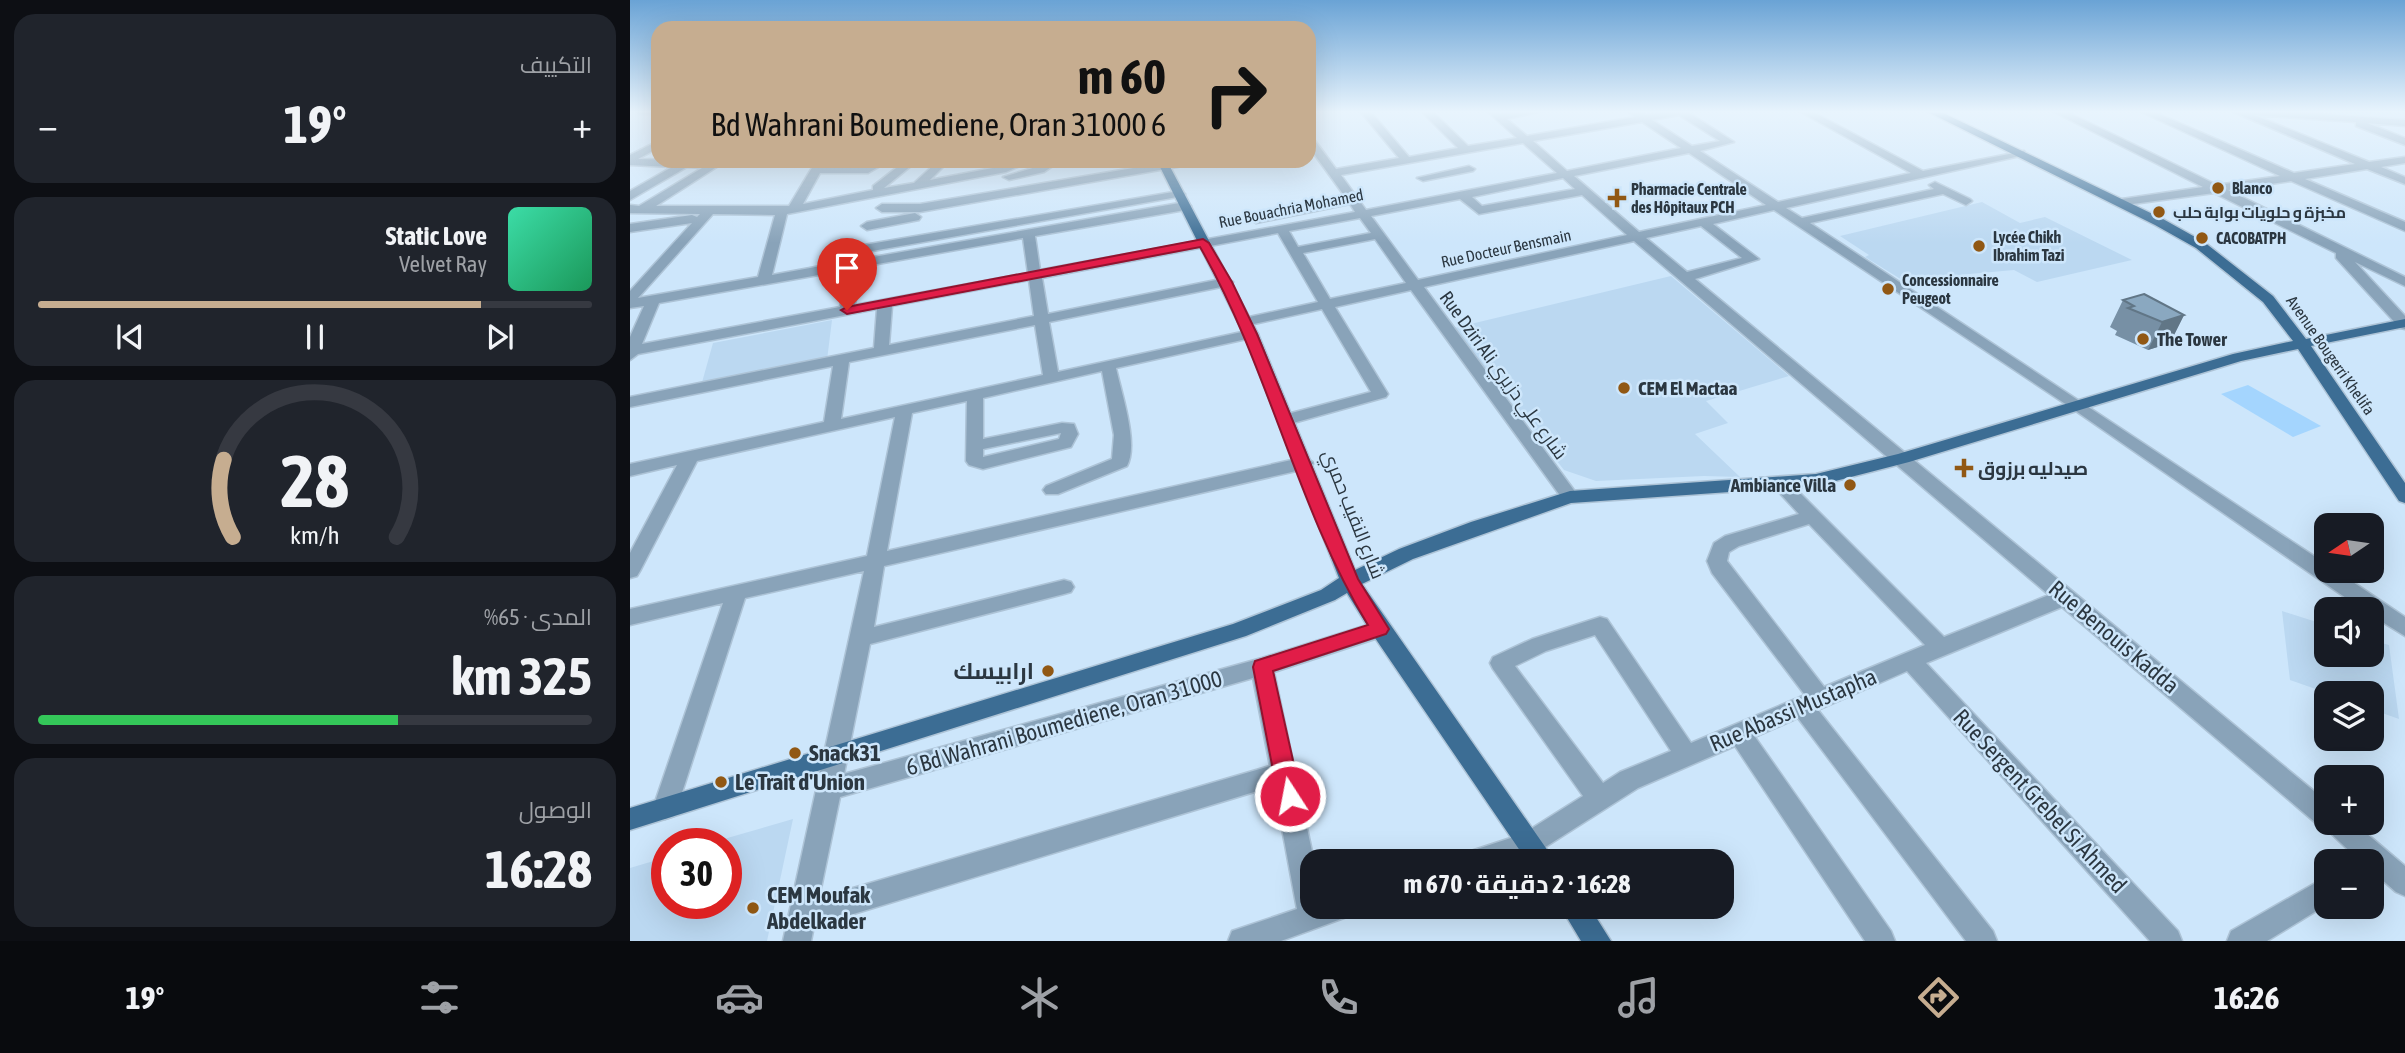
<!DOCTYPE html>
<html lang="ar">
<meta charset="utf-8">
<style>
body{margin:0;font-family:"Asap Condensed",Cairo,sans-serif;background:#20242c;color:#f1f3f6;direction:rtl;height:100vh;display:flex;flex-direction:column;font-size:26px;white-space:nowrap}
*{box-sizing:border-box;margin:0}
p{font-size:23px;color:#9ea1a6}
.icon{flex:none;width:38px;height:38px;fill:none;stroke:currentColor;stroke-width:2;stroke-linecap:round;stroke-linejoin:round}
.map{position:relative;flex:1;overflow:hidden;direction:ltr}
.drawer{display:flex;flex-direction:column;gap:14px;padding:14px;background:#0d0f14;width:630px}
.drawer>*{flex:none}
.top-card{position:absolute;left:21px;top:21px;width:665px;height:147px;border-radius:21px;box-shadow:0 7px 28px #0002;direction:rtl;background:#c6ad90;color:#111;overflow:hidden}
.needle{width:46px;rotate:257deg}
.fabs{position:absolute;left:1684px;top:513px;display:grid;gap:14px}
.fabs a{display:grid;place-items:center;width:70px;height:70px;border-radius:14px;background:#171b24;box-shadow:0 7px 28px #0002;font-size:35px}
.speed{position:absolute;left:21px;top:828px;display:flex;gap:14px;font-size:35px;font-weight:700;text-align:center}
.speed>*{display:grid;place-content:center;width:91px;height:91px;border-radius:50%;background:#171b24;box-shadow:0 7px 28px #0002;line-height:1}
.speed .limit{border:10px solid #d22;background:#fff;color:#111}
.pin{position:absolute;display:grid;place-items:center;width:60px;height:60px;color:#fff;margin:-72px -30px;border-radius:50% 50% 50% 0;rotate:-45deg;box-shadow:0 0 7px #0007}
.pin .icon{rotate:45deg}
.me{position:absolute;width:77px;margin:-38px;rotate:349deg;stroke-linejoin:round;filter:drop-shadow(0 0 5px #0008)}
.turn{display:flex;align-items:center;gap:24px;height:147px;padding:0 35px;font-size:32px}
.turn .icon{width:91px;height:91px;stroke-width:2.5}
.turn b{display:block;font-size:49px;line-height:60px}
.big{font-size:52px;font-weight:700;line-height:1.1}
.drawer .widget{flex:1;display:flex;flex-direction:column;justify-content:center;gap:10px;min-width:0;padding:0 24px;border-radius:21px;background:#20242c}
.drawer .dial{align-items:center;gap:0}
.dial svg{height:182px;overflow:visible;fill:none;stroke:#363941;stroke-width:7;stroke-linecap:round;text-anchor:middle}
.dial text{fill:#f1f3f6;stroke:none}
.song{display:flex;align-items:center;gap:21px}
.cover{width:84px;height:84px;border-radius:10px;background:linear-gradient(135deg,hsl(160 70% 55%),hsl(150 70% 35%))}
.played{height:7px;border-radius:4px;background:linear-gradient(90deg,#c6ad90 80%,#363941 80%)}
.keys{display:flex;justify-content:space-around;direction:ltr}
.heat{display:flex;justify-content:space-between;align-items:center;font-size:38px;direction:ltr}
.charge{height:10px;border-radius:5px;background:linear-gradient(90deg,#34c759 65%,#363941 0)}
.trip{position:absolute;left:670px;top:849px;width:434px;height:70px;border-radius:21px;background:#171b24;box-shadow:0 7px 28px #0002;font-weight:700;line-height:70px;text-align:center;direction:rtl}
.dock{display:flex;height:112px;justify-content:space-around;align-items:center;background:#090b0e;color:#9ea1a6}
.dock .icon{width:49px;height:49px}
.dock .on{color:#c6ad90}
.dock b{font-size:32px;color:#f1f3f6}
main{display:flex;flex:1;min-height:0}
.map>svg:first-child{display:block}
</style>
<main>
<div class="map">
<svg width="1775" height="941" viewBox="0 0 1775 941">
<rect width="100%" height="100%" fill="#cde6fb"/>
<path fill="#bbd8f1" d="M1701,111H1775V121L1718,117Z
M1352,202L1390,223L1415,217L1502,260L1407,282L1384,270L1306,277L1277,283L1235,257L1239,255L1210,236Z
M1041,276L1159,376L1076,401L1098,423L1065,434L1110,477L1074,476L966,481L934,470L824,328Z
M202,320L197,360L71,386L83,343Z
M1652,611L1696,625V654H1741V640L1759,645L1769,719L1741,709V693H1697L1660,680Z
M163,819L137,941H0V868L37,857V903H96V844L80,843Z"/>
<path fill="#a4d5fe" d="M1618,385L1691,426L1663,437L1591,394Z"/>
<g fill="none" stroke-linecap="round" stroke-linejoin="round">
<defs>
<path id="minor" d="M6,111H28V114H11Z
M730,111H740L779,157L828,148L791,111H802L838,146L887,138L857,111L871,114L913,111L877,119L897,136L1005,117L997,111H1009L1015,115L1056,111L1104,142L1070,151L1148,202L1281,173L1169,111H1181L1293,171L1394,151L1395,153L1390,156L1156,208L1172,218L1304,189L1299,185L1305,182L1340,199L1342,201L1336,205L1313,194L1180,223L1696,564V570H1705L1775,617V636L1741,615V609H1732L1440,407L1144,210L1083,224L1129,259L1065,279L1696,801V822H1723L1775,866V896L1766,892L1741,870V861H1730L1693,826L1687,824L1432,607L1296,663L1548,931L1552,941H1520L1277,671L1188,710L1363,931L1367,941H1336L1168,718L1125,737L1261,931L1265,941H1235L1105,746L1008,788L909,851L882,861H834L838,852L893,834L953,796L863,669L860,663L863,657L902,639L970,617L977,619L1061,743L1175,695L1082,573L1077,561L1084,543L1095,536L1169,514L1145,488L1142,484L1145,480H1157L1314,637L1419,595L1004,241L794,287L946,493L949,497L946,501H934L781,290L705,307L758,394L756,397L656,425L650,424L648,420L650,416L741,392L692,309L615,326L608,322L610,319L688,302L648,233L412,278L418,314L596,278L603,282L596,286L419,322L428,372L621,330L628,334L621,338L486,368C491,392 509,444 497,466L428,494H416L413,490L416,486L482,459L484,435L472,371L353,398V439L432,423L444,424L448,434L441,447L353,469L339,465L336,461L337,401L282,413L257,551L675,457L684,463L675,469L254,566L244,627L434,580L441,582L444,587L441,592L434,594L240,644L214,774L632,658L750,621L757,623L760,629L757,635L644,672L684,861L682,906H726L722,915L651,941H598L602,931L667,909L644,786L184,926L181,941H153L234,571L115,598L47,808L44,816L35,819L26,816L23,808L93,603L0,625V609L237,556L265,417L67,461L10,571L7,576L0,578V553L47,465L0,476V464L194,422L203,366L0,407V397L244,348L247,309L8,354L0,360V337L14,306L0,308V291L62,223L0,232V224L62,215L67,217L70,214L0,213V205L9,206L72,168L57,167L0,200V191L42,167L0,165V155L28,141V148L8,159L96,161L26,206H159L186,161H196L194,167H236L246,161H259L238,173H190L173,204L243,190V186L275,161H287L254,188L284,183L308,161H319L300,180L373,166L386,161H401L376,172L157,214L142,275L218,261L222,250L228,246L549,191L555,194L553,196L231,253L232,259L555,202L561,206L555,210L405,236L410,270L725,212L720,204L626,223L620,219L626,215L716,198L679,147V137L683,138L706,169L769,158ZM1049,115L1090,141L1062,146L1022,120ZM1012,122L1051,148L937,171L903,141ZM893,143L927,173L736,210L711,175ZM1059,153L1136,205L1009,232L944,176ZM933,178L945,189L852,206L842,197ZM952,195L997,235L788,280L741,216L830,199L849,214ZM83,214L145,215L128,277L8,298ZM730,218L741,233L668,247L659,231ZM1071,226L1112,258L1057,272L1016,238ZM393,238L398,273L225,305L231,267ZM745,239L776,283L700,299L673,253ZM217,270L210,307L12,344L29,303ZM399,280L404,316L259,345L262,306ZM405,325L413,375L211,419L219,362ZM431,433L429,439L353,457V449ZM1179,524L1295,645L1194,687L1097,561L1099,552L1109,546ZM965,635L1041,751L990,772L973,783L885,666L916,651ZM623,678L640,766L189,898L210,797Z
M1422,111H1435L1587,185L1650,176L1509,111H1522L1664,173L1725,164L1601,111H1651L1775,120V126L1737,123L1775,138V145L1726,126V122L1624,115L1739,162L1775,157V163L1751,167L1775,177V184L1737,169L1675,179L1775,222V231L1661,181L1598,190L1775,277V286L1725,262L1775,316V329L1770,328L1706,258V253L1584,193L1488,206L1486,203L1492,199L1573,187Z
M417,161H430L414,172L379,180L373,177L406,167Z
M545,161H569L564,164L290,212H252L246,208L252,204H290Z
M839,166L845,169L843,171L793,181L787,178Z
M285,213L291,217L289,220L237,230L231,226L237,222Z
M1696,877V905L1637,941H1597L1601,931Z"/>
<path id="major" d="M1296,111H1309L1533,219L1574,242L1643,296L1676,339L1775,319V327L1681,346L1775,483V503L1769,501L1668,349L1611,361L1279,462L1186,486L941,503L783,559L732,584L925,861H897L743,635L717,593L705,600L616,636L0,830V808L603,624L691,590L709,578L614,334L527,161H537L628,334L725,570L769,549L841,522L940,491L1186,474L1268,454L1603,354L1663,341L1633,302L1566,248L1525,225Z
M930,906H959L981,941H951Z"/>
</defs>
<use href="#minor" stroke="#adc3d6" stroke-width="3"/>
<use href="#major" stroke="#adc3d6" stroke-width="3"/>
<use href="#minor" fill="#89a3b9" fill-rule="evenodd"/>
<use href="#major" fill="#3c6d94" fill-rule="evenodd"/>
</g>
<path fill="#7790a5" d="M1493,300L1554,315L1540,343L1518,350L1485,335L1487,331L1480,327Z"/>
<path fill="#617686" d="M1554,315L1540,343L1518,350L1532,322Z"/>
<path fill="#8aa8c0" stroke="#617686" stroke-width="2" d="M1514,294L1554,315L1532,322L1498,308L1504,306L1493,300Z"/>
<linearGradient id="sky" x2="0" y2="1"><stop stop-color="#6aa3d5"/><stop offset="0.46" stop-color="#e8f4fd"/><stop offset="1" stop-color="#e8f4fd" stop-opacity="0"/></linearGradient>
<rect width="1775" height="243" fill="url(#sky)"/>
<path fill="#e11d48" stroke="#92132f" stroke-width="2" d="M573,239L579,243L602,282L627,334L728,579L759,629L756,634L643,671L671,796L667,803L660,806L652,803L648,796L623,667L625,661L738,625C666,507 639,367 570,247L217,314L211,310L217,307Z"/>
<g fill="#915814" stroke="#cde6fb" stroke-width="2.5">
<circle cx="1588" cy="188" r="7"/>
<path d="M983.5 187.5h7v7h7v7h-7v7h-7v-7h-7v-7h7z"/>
<circle cx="1529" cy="212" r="7"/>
<circle cx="1572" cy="238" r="7"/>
<circle cx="1349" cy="246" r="7"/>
<circle cx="1258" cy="289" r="7"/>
<circle cx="1513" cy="339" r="7"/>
<circle cx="994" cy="388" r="7"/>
<path d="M1330.5 457.5h7v7h7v7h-7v7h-7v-7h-7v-7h7z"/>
<circle cx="1220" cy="485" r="7"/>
<circle cx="418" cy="671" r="7"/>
<circle cx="165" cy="753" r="7"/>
<circle cx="91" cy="782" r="7"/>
<circle cx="123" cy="908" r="7"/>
</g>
<g text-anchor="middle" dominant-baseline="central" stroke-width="5" stroke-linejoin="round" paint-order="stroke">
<g font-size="16" font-weight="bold" fill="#2b3741" stroke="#cde6fb" text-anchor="start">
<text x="1602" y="188">Blanco</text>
<text x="1001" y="189">Pharmacie Centrale<tspan x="1001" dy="18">des Hôpitaux PCH</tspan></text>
<text x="1543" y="212">مخبزة و حلويات بوابة حلب</text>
<text x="1363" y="237">Lycée Chikh<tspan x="1363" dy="18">Ibrahim Tazi</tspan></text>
<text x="1586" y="238">CACOBATPH</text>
<text x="1272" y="280">Concessionnaire<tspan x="1272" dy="18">Peugeot</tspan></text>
</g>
<g font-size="16" fill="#2b3741" stroke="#cde6fb">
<text transform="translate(661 208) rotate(-11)">Rue Bouachria Mohamed</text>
<text transform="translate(876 248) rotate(-12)">Rue Docteur Bensmain</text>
<text transform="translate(1701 355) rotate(55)">Avenue Bougerri Khelifa</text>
</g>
<g font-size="19" font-weight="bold" fill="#2b3741" stroke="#cde6fb" text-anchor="start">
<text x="1527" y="339">The Tower</text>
<text x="1008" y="388">CEM El Mactaa</text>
<text x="1348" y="468">صيدليه برزوق</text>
<text x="1206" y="485" text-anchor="end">Ambiance Villa</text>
</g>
<g font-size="19" fill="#2b3741" stroke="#cde6fb">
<text transform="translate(874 375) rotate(54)">Rue Dziri Ali شارع علي دزيري</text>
<text transform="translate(724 514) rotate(68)">شارع النقيب حمري</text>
</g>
<g font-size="23" fill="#2b3741" stroke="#cde6fb">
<text transform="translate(1484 637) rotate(40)">Rue Benouis Kadda</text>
<text transform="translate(1163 710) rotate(-23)">Rue Abassi Mustapha</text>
<text transform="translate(434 723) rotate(-16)">6 Bd Wahrani Boumediene, Oran 31000</text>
<text transform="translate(1410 801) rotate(47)">Rue Sergent Grebel Si Ahmed</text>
</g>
<g font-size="23" font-weight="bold" fill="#2b3741" stroke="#cde6fb" text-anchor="start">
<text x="404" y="671" text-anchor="end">ارابيسك</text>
<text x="179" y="753">Snack31</text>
<text x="105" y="782">Le Trait d'Union</text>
<text x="137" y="895">CEM Moufak<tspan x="137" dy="26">Abdelkader</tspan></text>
</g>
</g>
</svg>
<div class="fabs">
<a><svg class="needle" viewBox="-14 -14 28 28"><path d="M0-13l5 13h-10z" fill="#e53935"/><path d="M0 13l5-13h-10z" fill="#9ea1a6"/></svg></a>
<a><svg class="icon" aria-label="sound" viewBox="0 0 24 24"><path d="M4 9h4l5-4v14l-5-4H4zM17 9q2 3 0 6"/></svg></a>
<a><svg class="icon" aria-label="layers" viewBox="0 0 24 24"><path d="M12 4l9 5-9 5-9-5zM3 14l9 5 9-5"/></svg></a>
<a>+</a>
<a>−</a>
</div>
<div class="speed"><div class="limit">30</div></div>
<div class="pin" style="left:217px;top:310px;background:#d93025"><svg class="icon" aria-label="arrive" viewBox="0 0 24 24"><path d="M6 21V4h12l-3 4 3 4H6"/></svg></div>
<svg class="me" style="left:660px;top:796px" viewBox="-20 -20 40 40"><circle r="17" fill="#e11d48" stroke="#fff" stroke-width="3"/><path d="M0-11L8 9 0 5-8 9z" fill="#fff"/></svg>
<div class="trip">16:28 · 2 دقيقة · 670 m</div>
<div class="top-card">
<div class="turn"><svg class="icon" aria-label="right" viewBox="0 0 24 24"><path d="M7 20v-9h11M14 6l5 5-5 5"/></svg><div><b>60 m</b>6 Bd Wahrani Boumediene, Oran 31000</div></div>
</div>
</div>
<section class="drawer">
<div class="widget"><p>التكييف</p>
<div class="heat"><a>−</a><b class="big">19°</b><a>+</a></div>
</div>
<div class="widget">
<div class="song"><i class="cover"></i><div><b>Static Love</b><p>Velvet Ray</p></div></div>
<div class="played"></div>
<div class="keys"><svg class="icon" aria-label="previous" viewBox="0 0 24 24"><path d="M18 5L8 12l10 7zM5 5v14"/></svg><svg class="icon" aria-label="pause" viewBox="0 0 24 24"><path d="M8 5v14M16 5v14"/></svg><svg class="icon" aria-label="next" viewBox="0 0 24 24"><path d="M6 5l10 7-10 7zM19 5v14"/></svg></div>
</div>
<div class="widget dial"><svg viewBox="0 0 100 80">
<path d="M14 69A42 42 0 1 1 86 69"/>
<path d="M14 69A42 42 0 0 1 10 35" stroke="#c6ad90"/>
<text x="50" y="56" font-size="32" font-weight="700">28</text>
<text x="50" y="72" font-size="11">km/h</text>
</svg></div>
<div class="widget"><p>المدى · 65%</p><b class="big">325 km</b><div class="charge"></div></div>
<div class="widget"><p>الوصول</p><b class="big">16:28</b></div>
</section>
</main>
<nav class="dock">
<b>16:26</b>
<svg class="icon on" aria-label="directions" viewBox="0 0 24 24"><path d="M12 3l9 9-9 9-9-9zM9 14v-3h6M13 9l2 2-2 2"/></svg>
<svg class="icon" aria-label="music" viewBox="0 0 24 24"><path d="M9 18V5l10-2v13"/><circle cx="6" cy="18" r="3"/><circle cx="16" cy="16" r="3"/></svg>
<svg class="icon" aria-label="phone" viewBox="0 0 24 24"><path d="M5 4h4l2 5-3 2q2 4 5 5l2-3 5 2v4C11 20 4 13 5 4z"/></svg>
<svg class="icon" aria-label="climate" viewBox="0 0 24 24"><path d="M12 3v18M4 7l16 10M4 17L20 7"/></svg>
<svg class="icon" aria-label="car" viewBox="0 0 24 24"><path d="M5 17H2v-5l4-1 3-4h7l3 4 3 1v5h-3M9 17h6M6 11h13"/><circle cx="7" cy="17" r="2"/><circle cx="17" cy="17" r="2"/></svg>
<svg class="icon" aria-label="filters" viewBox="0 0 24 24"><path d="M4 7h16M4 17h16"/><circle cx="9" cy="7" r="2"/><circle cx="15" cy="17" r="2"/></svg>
<b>19°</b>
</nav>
